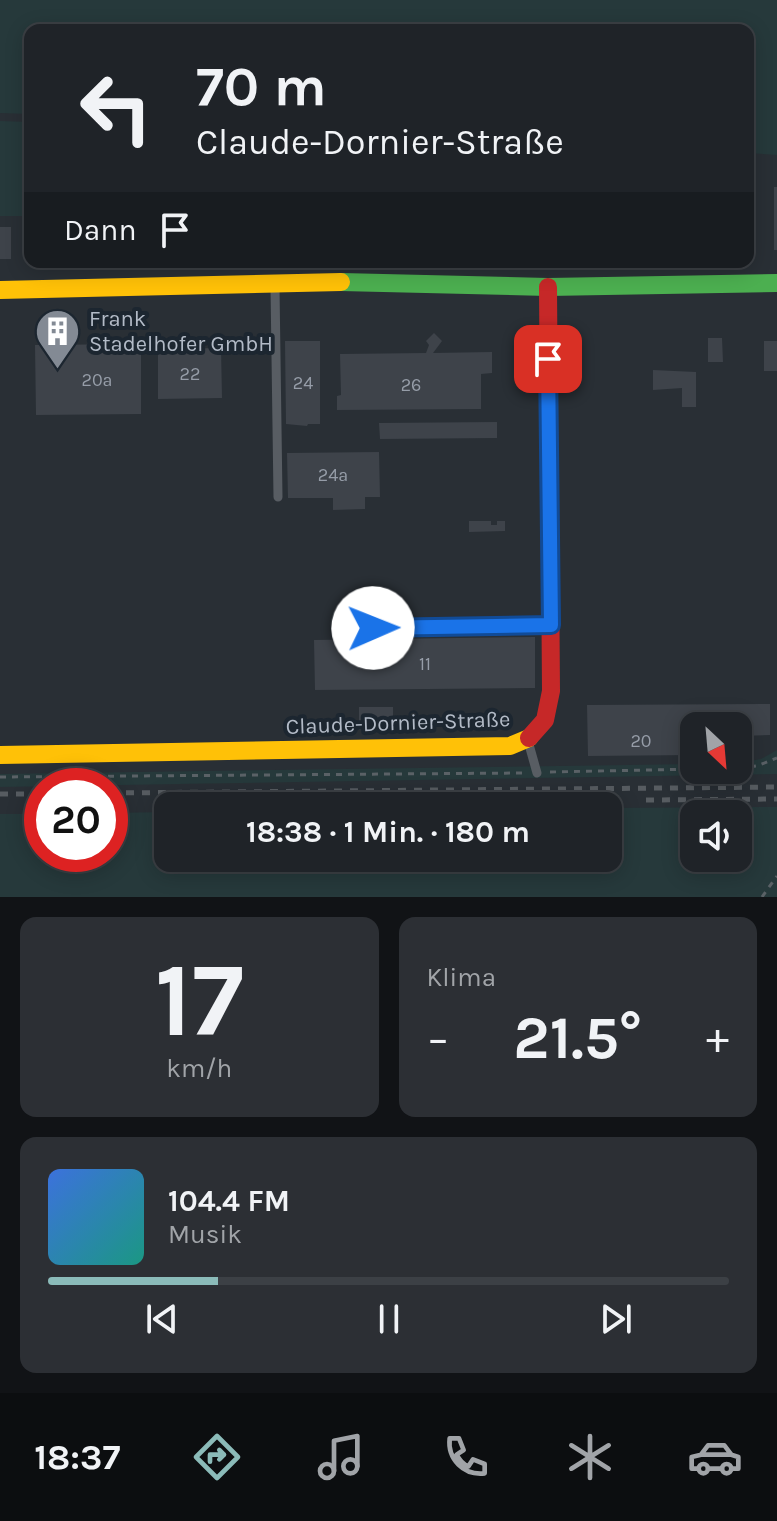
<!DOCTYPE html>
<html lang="de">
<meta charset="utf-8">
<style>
body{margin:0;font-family:Karla,sans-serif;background:#2c2f34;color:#f1f3f6;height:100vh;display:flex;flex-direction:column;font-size:30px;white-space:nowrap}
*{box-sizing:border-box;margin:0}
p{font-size:26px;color:#a1a4a8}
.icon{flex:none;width:44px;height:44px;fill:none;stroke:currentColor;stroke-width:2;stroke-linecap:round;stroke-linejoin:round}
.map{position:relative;height:897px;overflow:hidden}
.drawer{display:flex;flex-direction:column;gap:20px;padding:20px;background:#111316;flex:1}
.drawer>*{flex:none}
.guide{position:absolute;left:24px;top:24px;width:730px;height:244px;border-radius:16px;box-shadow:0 4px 20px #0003,0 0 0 2px #3c4045;background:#1f2328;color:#f1f3f6;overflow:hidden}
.needle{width:52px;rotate:154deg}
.controls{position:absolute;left:680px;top:712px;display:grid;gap:16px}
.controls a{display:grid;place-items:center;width:72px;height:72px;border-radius:16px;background:#1f2328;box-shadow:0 4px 20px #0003,0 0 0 2px #3c4045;font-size:40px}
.speed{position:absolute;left:24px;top:768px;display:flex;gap:16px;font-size:40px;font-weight:700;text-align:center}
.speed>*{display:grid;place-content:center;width:104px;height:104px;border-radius:50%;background:#1f2328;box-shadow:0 4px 20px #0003,0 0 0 2px #3c4045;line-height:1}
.speed .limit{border:12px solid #d22;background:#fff;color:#111}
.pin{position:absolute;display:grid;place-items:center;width:68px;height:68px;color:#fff;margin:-34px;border-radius:16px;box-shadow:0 4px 12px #0006}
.me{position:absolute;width:88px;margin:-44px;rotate:89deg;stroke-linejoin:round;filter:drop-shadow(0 0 6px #0008)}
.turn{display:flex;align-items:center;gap:28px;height:168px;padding:0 40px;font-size:36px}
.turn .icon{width:104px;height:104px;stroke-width:2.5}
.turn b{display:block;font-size:56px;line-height:68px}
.then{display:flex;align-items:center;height:76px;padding:0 40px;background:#0003;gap:16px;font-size:30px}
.big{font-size:60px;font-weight:700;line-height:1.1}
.drawer .widget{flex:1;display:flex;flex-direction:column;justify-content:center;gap:12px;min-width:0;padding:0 28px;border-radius:16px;background:#2c2f34}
.drawer .dial{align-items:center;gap:0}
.dial b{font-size:104px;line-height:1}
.song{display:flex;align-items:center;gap:24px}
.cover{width:96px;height:96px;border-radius:12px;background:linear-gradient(135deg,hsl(220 70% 55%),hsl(170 70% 35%))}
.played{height:8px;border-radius:4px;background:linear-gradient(90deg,#8bbbb9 25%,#3c4045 25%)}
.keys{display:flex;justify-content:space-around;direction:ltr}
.heat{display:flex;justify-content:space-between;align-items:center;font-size:44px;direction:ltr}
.drawer .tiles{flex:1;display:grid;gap:20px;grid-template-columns:1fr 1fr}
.widget:last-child{grid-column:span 2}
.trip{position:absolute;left:154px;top:792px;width:468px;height:80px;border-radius:16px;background:#1f2328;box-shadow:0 4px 20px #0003,0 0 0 2px #3c4045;font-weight:700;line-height:80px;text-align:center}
.menu{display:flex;height:128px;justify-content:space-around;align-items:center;background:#0c0e10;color:#a1a4a8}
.menu .icon{width:56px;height:56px}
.menu .on{color:#8bbbb9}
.menu b{font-size:36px;color:#f1f3f6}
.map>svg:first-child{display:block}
</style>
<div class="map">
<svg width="777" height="897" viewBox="0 0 777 897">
<rect width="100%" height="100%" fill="#292f35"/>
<path fill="#26393b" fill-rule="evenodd" d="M0,0H777V155L748,153V30H30V114L0,113Z
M0,121L30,122V216H0Z
M777,750V774L0,787V774L694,764V770H738V763L761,759Z
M777,807V897H0V814H42V854H110V813L168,812V858H608V808ZM694,814H738V858H694Z"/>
<path fill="#3e434a" d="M748,187H752L753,218H748Z
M774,187H777V250H774Z
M0,227H11V259H0Z
M434,333L442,341L433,353L492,352V373L481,374V409L337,410V396L341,395L340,354L426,353L429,345L426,341Z
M708,338H722L723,362H708Z
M285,341H320V424H308L307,426L286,424Z
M764,341H777V371H764Z
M141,344V414L36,415L35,345Z
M221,348L222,398L158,399V349Z
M653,370L696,372V407H682V388L653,390Z
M497,422V438L380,439L379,423Z
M379,452L380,497H365V509L333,510V498H288L287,453Z
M469,521H491V525H497V521H505V531L469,532Z
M535,637V688L315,690L314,640Z
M770,704V735L738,736V726H694V755L588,756L587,705Z
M359,707H393V729L359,730Z"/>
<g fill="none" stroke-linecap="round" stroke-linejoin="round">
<path stroke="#5a6166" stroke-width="3" stroke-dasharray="6 6" stroke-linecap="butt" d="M738,768L757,766L777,758
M550,772L694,769
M0,777L522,773
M762,897L777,876"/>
<path stroke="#585d63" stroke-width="9" d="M275,287L278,497
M343,628L547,625
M528,741L537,773"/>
<path stroke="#4caf50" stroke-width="18" d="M341,282L548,287L777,283"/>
<path stroke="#ffc107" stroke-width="18" d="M0,290L341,282
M0,755L510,746L529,738"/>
<path stroke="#c62828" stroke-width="18" d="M529,738L545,720L551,691L548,287"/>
<path stroke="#575c61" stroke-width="5" stroke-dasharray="8 8" stroke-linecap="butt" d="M110,793L777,787
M0,794H42
M646,800L777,799"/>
</g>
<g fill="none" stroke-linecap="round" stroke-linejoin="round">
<defs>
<path id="route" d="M373,628L551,625L548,359"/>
</defs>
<use href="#route" stroke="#114b97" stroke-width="20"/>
<use href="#route" stroke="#1a73e8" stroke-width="14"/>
</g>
<defs>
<symbol id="building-pin" viewBox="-11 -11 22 30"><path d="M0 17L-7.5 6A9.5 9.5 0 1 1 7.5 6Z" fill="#838a94" stroke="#1c2630"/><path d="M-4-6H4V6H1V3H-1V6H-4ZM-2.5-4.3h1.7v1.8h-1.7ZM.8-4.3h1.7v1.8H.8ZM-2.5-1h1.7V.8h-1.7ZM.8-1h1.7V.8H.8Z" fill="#fff"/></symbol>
</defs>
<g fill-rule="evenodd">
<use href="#building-pin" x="32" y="306" width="51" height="69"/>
</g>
<g text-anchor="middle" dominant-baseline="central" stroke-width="8" stroke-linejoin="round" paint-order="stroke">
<g font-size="18" fill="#969da8">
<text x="190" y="374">22</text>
<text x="97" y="380">20a</text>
<text x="303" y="383">24</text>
<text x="411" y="385">26</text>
<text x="333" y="475">24a</text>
<text x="425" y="664">11</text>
<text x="641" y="741">20</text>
</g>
<g font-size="22" fill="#b3bbc7" stroke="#1c2630" text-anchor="start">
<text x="89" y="319">Frank<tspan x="89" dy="25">Stadelhofer GmbH</tspan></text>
</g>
<g font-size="22" fill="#b3bbc7" stroke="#1c2630">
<text transform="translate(398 723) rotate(-2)">Claude-Dornier-Straße</text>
</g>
</g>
</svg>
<div class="controls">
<a><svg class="needle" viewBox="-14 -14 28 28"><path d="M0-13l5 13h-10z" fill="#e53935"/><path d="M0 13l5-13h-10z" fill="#a1a4a8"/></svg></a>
<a><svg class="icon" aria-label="sound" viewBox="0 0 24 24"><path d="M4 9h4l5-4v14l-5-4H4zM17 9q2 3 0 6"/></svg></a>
</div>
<div class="speed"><div class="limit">20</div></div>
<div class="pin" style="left:548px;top:359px;background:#d93025"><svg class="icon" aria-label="arrive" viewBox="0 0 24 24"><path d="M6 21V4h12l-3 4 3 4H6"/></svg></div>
<svg class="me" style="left:373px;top:628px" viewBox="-20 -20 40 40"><circle r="19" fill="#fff"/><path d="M0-13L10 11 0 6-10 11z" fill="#1a73e8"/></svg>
<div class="trip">18:38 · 1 Min. · 180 m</div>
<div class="guide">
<div class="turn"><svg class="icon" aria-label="left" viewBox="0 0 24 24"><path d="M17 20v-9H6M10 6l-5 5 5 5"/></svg><div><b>70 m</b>Claude-Dornier-Straße</div></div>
<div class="then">Dann<svg class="icon" aria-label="arrive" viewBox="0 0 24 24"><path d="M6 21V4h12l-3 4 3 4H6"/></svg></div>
</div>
</div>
<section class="drawer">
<div class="tiles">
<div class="widget dial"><b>17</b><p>km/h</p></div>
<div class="widget"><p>Klima</p>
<div class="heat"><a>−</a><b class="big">21.5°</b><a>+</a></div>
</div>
<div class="widget">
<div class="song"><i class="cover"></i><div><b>104.4 FM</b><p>Musik</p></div></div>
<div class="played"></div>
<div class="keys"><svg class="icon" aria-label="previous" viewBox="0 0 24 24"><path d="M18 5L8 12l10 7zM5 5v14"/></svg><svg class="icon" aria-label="pause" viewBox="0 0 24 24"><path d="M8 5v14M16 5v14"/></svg><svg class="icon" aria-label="next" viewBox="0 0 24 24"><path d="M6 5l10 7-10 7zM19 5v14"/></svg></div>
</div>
</div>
</section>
<nav class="menu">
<b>18:37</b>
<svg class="icon on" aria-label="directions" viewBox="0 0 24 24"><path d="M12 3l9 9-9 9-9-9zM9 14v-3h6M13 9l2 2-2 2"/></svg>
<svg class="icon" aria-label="music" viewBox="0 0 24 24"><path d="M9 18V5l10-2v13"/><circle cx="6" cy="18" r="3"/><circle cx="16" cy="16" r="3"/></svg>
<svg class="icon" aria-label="phone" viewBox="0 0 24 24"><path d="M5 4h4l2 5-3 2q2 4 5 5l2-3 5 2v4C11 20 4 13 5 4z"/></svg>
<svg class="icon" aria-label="climate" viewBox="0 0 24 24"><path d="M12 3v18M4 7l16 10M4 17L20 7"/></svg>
<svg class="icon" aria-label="car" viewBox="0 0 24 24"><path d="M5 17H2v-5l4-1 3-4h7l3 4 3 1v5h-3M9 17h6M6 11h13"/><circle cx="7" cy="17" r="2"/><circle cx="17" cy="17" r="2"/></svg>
</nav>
